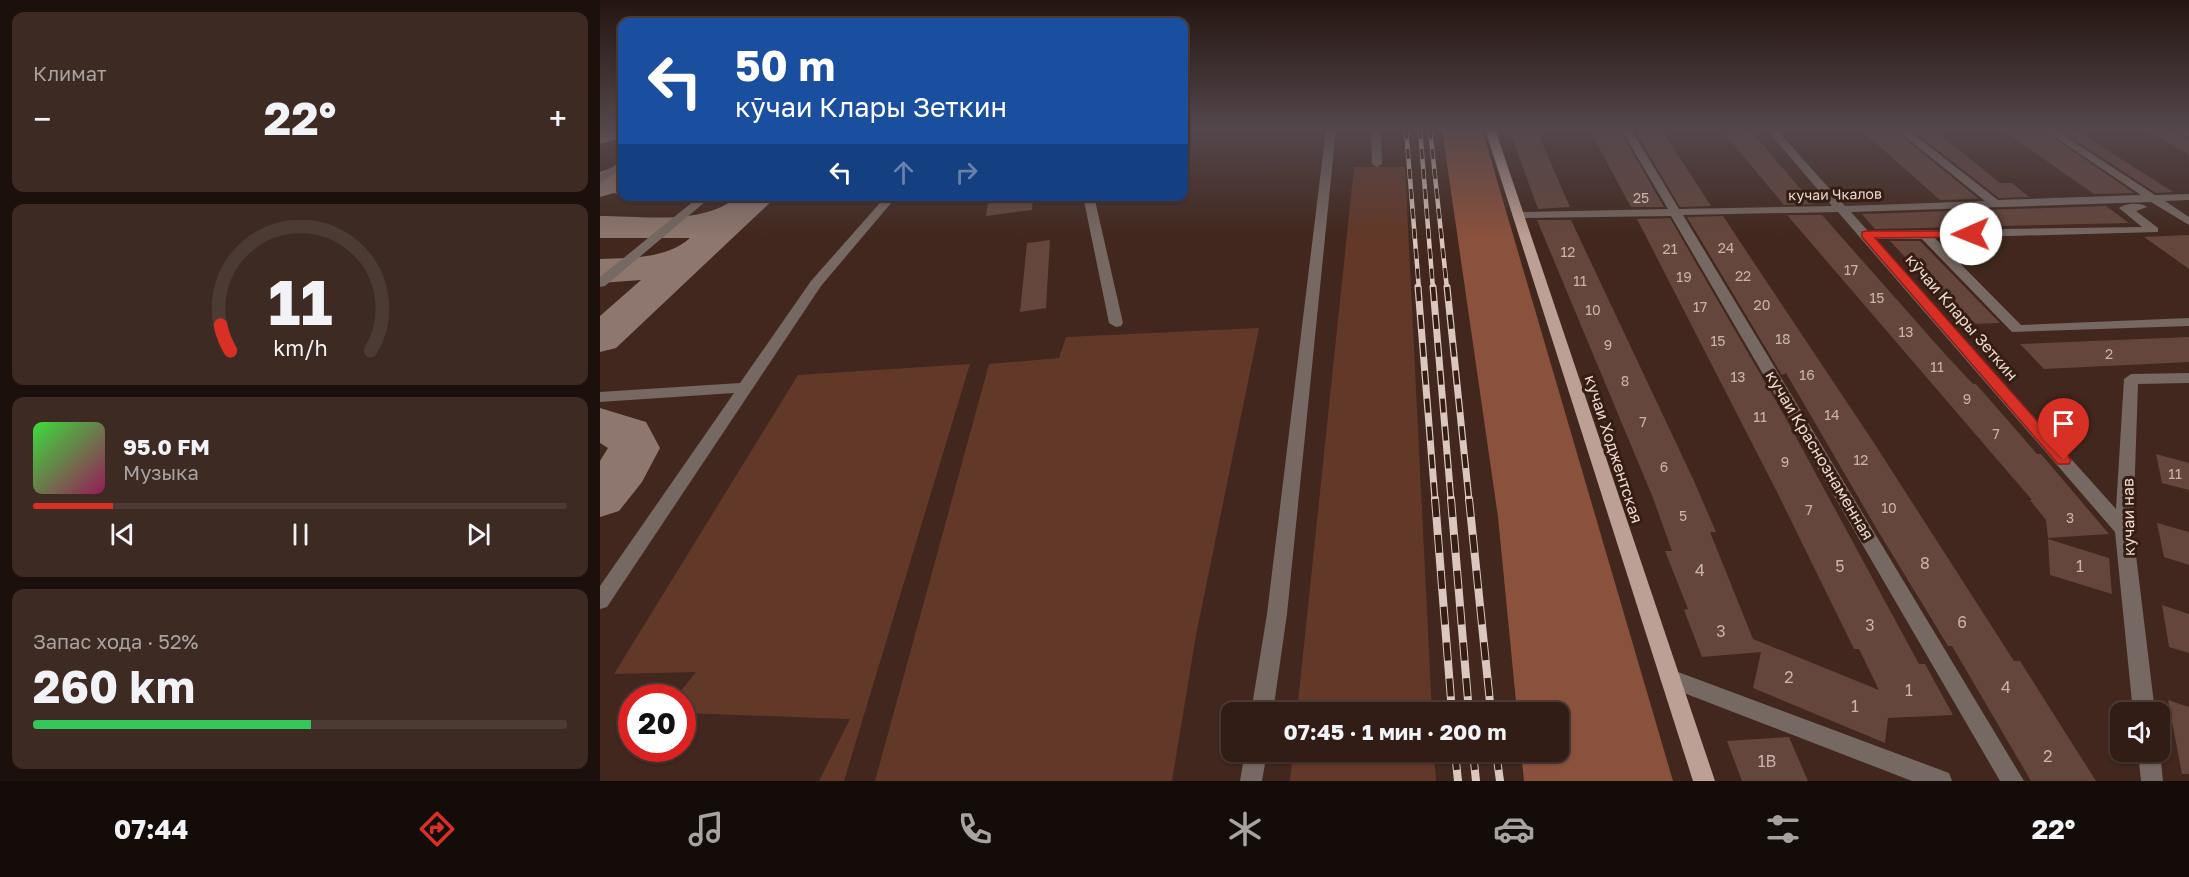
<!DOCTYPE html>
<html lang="ru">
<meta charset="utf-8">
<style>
body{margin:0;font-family:"Golos Text",sans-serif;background:#3d2a23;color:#f1f3f6;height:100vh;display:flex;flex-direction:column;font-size:22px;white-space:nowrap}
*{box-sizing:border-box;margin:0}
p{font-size:20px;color:#a8a2a1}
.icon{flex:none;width:33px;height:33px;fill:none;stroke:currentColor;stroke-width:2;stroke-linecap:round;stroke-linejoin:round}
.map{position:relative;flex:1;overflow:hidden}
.side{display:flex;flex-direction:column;gap:12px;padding:12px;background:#1b100c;width:600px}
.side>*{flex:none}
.banner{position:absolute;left:18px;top:18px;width:570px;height:183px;border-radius:12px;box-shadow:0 2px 4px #0004,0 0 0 2px #4c3b35;background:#1a4fa0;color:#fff;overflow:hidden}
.controls{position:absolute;left:1510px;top:702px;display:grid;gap:12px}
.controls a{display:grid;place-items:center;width:60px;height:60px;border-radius:12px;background:#311d16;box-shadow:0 2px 4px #0004,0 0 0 2px #4c3b35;font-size:30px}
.speed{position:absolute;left:18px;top:684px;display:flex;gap:12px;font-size:30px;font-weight:700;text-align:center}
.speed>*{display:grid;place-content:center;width:78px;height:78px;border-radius:50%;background:#311d16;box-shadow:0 2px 4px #0004,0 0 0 2px #4c3b35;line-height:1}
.speed .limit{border:9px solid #d22;background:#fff;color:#111}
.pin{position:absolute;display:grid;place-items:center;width:51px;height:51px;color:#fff;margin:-62px -26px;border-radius:50% 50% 50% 0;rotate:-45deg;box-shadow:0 0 6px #0007}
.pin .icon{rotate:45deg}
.me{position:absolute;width:66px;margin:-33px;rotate:269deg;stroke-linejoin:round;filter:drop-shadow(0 0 4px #0008)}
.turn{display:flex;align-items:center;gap:21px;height:126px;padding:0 18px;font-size:27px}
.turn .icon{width:78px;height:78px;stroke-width:2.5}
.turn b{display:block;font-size:42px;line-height:51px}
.lanes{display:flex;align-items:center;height:57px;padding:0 18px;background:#0003;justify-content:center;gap:30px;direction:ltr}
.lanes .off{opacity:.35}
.big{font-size:45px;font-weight:700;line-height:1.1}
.side .widget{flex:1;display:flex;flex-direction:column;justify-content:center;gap:9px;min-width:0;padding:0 21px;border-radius:12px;background:#3d2a23}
.side .dial{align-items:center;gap:0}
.dial svg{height:156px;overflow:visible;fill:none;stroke:#4c3b35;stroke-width:7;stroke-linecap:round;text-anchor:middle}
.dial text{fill:#f1f3f6;stroke:none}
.song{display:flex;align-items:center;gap:18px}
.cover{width:72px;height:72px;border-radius:9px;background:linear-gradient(135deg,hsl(120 70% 55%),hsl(330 70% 35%))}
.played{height:6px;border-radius:3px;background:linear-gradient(90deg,#d93025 15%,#4c3b35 15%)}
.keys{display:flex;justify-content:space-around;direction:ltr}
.heat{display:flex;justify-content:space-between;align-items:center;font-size:33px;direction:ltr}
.charge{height:9px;border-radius:4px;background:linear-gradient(90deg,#34c759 52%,#4c3b35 0)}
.trip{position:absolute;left:621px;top:702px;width:348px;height:60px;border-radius:12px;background:#311d16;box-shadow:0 2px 4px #0004,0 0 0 2px #4c3b35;font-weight:700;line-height:60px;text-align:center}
.tab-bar{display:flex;height:96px;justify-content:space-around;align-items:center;background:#140c09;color:#a8a2a1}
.tab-bar .icon{width:42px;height:42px}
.tab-bar .current{color:#d93025}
.tab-bar b{font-size:27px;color:#f1f3f6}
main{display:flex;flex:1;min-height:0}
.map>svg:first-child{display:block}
</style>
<main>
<section class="side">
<div class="widget"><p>Климат</p>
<div class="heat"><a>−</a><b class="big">22°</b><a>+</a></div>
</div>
<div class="widget dial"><svg viewBox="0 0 100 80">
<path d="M14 69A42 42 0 1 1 86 69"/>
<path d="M14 69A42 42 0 0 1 9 56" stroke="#d93025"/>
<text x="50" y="56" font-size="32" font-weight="700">11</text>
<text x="50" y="72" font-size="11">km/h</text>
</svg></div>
<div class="widget">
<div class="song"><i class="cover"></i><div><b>95.0 FM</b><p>Музыка</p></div></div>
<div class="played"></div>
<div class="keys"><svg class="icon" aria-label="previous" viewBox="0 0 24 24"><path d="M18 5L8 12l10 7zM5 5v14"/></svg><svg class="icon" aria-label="pause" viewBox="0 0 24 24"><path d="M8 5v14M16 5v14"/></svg><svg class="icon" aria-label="next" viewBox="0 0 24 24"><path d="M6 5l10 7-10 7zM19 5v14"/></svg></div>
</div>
<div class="widget"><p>Запас хода · 52%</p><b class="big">260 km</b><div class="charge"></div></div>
</section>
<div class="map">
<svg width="1589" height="781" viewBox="0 0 1589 781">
<rect width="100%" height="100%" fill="#41271d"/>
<path fill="#623828" d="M754,167H805L832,712H697Z
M659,328L596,635L572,781H275L389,364L459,358L466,337Z
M370,364L244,781H219L250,719L83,713L82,698L76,697L96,672L14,674L198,375Z
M693,752H834L836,781H690Z"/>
<path fill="#8a513c" d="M842,129H882L1073,781H924L921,752H958V712H917L898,517Z"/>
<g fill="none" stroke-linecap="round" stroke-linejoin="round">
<path fill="#8e776e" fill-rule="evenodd" d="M0,129H22V138L0,144Z
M17,166L22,167V195L14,193L0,197V172Z
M138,196H177L16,348L0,352V316L41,280L0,283V259C30,258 66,259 90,238H0V216C43,216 104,226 138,196Z
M0,408L46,422L60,448L42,482L19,511L0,517V461L8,448L0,443Z"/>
</g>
<path fill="#64463c" d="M909,129H936L970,207L938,209Z
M989,129H1019L1064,207H1031Z
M1034,129H1061L1111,206L1080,207Z
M1294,129L1295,131L1379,199L1340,200L1261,130Z
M1311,129H1333L1400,183H1412L1429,197L1399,198Z
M1401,129H1441L1534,193L1494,194Z
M1458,129H1474L1573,192L1556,193Z
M1544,129H1571L1589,139V155Z
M1153,133L1213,204L1184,205L1125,134Z
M389,196H433L432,210L386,216Z
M1506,206L1529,223L1275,229L1262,214Z
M1187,215H1222L1344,353L1373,384H1376L1437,454H1441L1509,534L1448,538L1446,520L1430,500H1432Z
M1123,216L1274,443L1414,661H1420L1496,781H1431L1352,646H1348L1275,526L1186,373L1182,375L1087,217Z
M1070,218L1184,415L1319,664H1325L1353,715L1288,718L1285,743L1153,688L1161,652L1102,657L1084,610L1088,609L1065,551H1072L1053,498L937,220H971L1094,481L1116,532H1110L1153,639L1279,690L1259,649H1254L1177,492L1037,219Z
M1589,235V269L1544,237Z
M450,240L446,308L420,312L427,243Z
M1290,241H1320L1400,323L1368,324Z
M1589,337V362L1444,369L1420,344Z
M1556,454L1589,463V490L1562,483Z
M1557,523L1589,532V565L1564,557Z
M1448,539L1509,558L1512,594L1450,575Z
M1562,605L1589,614V653L1569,647Z
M1568,700L1589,707V774H1582Z
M1189,737L1208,781H1142L1127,741Z"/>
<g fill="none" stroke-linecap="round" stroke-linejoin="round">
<path fill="#766862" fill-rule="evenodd" d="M726,129H736L687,614L673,712H651L667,614Z
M771,129H781L782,164L777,167L772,164Z
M1021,129H1031L1079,209L1232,206L1166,129H1176L1245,206L1385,201L1296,129H1307L1398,200L1541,195L1443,129H1454L1555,195L1589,194V200L1565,201L1589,217V225L1551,202L1251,212L1268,231L1542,227L1519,208C1525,203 1541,202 1547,207L1536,211L1558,228V232L1335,238L1421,325L1589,318V326L1412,332L1322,239H1274L1516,509L1524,379L1531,374L1589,373V383L1538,384L1533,530L1555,712H1533L1515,532L1238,212L1083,215L1424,781H1400L1071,216L918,218L912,215L918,212L1068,209Z
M1575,129L1589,130V137Z
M22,161V169L0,183V175Z
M100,196H112L5,286L0,287V277Z
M286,196H297L221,286L7,607L0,609V586L134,393L0,402V392L140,383L211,281Z
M483,196H494L523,323L521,326L516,327L509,323Z
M1070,669L1341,770L1349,773L1352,781H1312L1063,685L1060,678L1063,671Z
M645,752H667L662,781H640Z
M1538,752H1560L1563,781H1541Z"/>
<path fill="#bda095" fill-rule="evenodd" d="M885,129H895L1115,781H1093Z"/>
<defs>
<path id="rail-far2" d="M806,129L819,289
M820,129L833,289
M830,129L847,289"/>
<path id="rail-far1" d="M818,287L835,500
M833,287L851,500
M847,287L869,500"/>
<path id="rail" d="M835,499L852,712
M851,499L869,712
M869,499L891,712
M855,752L858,781
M873,752L876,781
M896,752L900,781"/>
</defs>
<use href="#rail-far2" stroke="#dac7c0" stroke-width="4.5"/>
<use href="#rail-far1" stroke="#dac7c0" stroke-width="7"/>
<use href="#rail" stroke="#dac7c0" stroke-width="8"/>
<use href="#rail-far2" stroke="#361d13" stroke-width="3" stroke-dasharray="10" stroke-linecap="butt"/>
<use href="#rail-far1" stroke="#361d13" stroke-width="4.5" stroke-dasharray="14" stroke-linecap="butt"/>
<use href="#rail" stroke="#361d13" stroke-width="6" stroke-dasharray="18" stroke-linecap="butt"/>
</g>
<linearGradient id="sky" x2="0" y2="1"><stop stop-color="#241510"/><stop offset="0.54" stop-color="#54474c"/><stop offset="1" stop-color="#54474c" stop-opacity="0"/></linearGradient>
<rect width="1589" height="238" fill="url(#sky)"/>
<path fill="#d93025" stroke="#8d1f18" stroke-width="1.5" d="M1266,231H1374L1376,234L1371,237L1275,238L1469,457L1471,460L1469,464H1458L1262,237V232Z"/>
<g text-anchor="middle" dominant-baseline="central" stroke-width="6" stroke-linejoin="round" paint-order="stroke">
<g font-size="14" fill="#ebd9d2" stroke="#361d13">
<text transform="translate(1235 194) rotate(-1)">кучаи Чкалов</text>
</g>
<g font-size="14" fill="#c9b4ac">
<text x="1041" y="197">25</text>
<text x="1126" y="247">24</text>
<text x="1070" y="248">21</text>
<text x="968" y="251">12</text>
<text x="1251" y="269">17</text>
<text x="1143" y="275">22</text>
<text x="1084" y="276">19</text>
<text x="980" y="280">11</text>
<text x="1277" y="297">15</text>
<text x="1162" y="304">20</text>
<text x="1100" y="306">17</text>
<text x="993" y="309">10</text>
<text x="1306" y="331">13</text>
<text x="1183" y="338">18</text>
<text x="1118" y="340">15</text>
<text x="1008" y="344">9</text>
<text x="1509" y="353">2</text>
<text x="1337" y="366">11</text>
<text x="1207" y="374">16</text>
<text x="1138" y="376">13</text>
<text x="1025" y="380">8</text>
<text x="1367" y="398">9</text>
<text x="1232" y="414">14</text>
<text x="1160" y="416">11</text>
<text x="1043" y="421">7</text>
<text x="1396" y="433">7</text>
<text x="1261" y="459">12</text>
<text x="1185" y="461">9</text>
<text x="1064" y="466">6</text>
<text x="1575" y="473">11</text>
<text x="1289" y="507">10</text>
<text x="1209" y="509">7</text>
<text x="1083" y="515">5</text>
<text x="1470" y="517">3</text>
</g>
<g font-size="16" fill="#ebd9d2" stroke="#361d13">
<text transform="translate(1362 317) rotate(49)">кӯчаи Клары Зеткин</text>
<text transform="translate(1014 449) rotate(72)">кучаи Ходжентская</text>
<text transform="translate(1220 455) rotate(59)">кучаи Краснознаменная</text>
<text transform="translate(1528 517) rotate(-91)">кучаи нав</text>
</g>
<g font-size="16" fill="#c9b4ac">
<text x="1325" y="563">8</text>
<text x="1240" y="566">5</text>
<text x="1480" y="566">1</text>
<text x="1100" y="570">4</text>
<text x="1362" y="622">6</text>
<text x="1270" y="625">3</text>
<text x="1121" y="631">3</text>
<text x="1189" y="677">2</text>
<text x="1406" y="687">4</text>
<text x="1309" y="690">1</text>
<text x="1255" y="706">1</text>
<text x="1448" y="756">2</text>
<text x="1167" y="761">1В</text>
</g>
</g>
</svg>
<div class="controls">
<a><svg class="icon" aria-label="sound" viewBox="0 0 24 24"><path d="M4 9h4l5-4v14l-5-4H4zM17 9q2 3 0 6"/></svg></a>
</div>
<div class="speed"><div class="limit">20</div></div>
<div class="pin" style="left:1464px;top:460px;background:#d93025"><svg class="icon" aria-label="arrive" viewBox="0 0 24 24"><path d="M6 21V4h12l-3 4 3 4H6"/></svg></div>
<svg class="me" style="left:1371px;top:234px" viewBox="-20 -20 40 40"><circle r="19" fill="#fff"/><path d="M0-13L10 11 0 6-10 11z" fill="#d93025"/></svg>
<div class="trip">07:45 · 1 мин · 200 m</div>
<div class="banner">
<div class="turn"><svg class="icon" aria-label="left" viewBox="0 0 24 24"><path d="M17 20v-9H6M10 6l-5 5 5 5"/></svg><div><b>50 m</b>кӯчаи Клары Зеткин</div></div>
<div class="lanes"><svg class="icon" aria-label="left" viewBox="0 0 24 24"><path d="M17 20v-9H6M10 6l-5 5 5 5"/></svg><svg class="icon off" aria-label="ahead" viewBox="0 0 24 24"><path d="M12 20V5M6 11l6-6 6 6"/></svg><svg class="icon off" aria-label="right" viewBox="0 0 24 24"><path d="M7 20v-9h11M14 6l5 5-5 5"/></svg></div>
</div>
</div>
</main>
<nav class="tab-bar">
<b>07:44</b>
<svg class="icon current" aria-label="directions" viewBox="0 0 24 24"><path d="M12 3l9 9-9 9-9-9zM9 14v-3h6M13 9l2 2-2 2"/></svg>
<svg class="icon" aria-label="music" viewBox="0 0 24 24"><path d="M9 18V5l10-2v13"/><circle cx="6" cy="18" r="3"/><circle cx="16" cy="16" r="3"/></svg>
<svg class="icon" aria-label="phone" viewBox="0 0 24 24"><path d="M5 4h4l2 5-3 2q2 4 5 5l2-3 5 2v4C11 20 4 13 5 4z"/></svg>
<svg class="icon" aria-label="climate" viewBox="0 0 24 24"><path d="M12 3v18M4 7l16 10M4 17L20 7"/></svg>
<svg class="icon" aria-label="car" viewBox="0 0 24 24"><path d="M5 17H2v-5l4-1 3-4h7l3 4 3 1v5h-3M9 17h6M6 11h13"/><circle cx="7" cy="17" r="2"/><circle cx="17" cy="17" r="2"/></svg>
<svg class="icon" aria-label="filters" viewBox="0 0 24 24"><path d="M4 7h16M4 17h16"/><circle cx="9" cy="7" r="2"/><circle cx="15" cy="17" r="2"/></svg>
<b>22°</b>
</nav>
